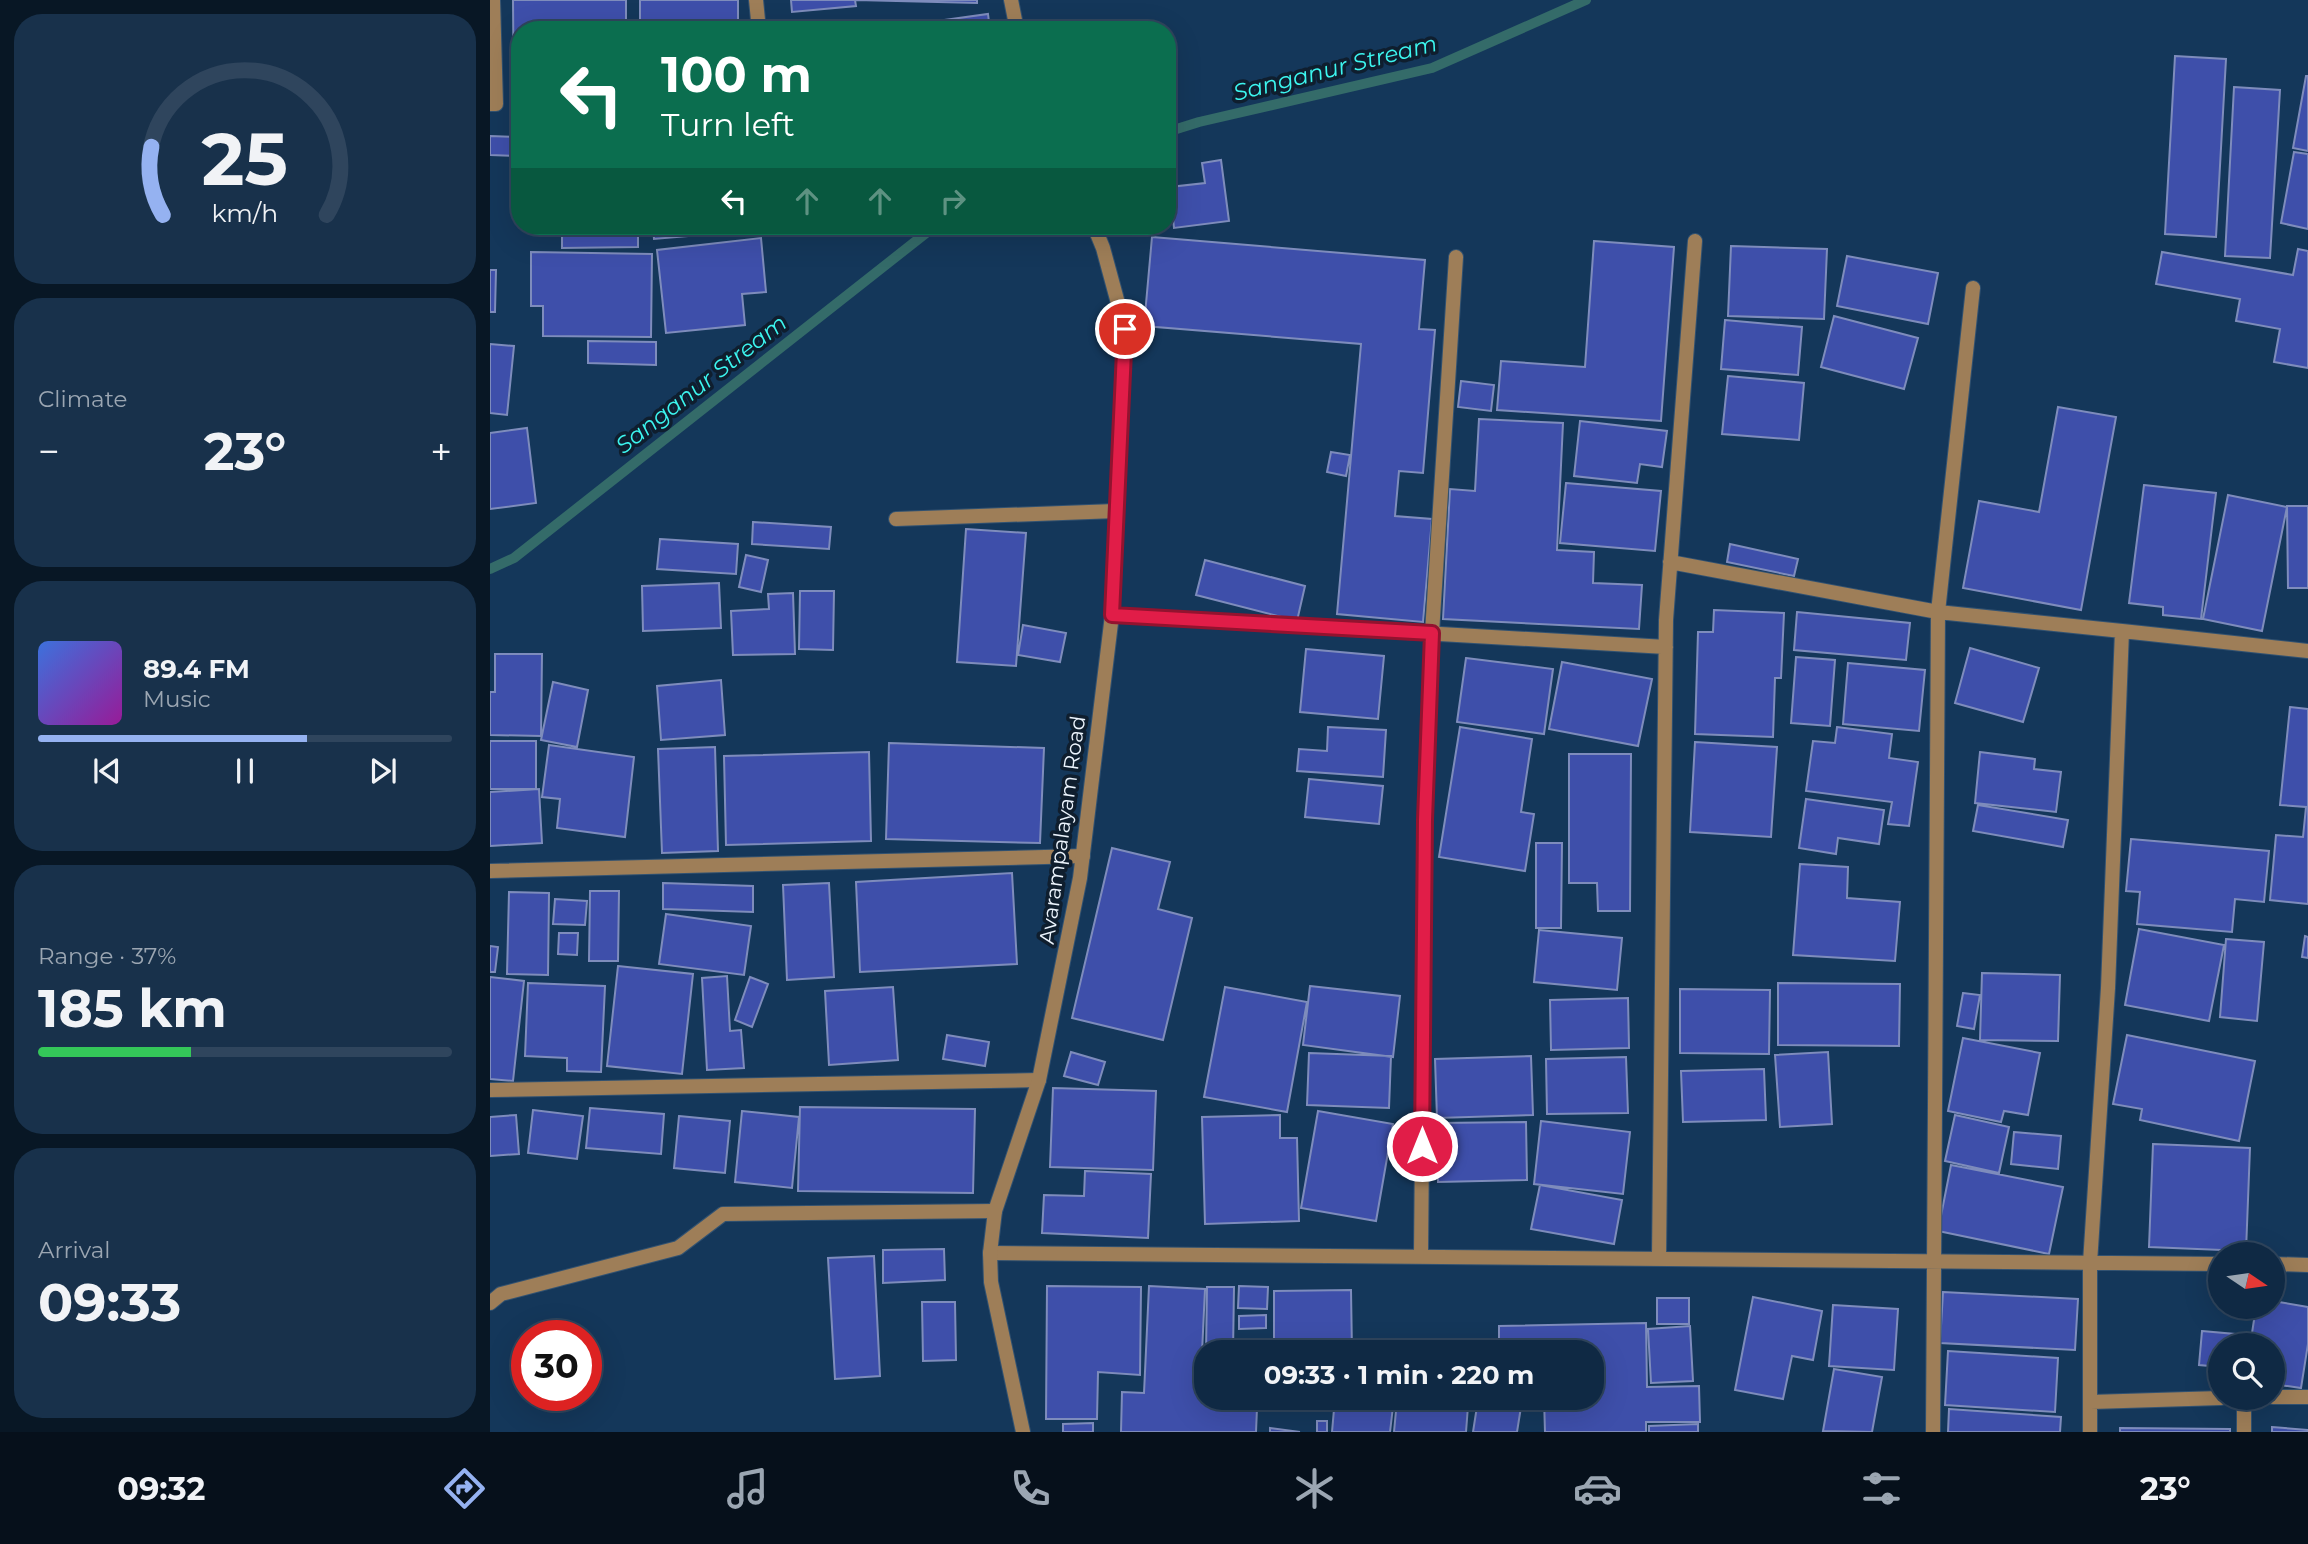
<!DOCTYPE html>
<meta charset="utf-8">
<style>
body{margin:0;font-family:Montserrat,sans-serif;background:#18314b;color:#f1f3f6;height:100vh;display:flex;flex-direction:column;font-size:26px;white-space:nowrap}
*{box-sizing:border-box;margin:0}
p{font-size:23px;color:#9ba6b2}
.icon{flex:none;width:38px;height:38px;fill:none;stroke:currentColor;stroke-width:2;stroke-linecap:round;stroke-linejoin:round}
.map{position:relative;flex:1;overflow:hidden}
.details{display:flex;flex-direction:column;gap:14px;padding:14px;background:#081725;width:490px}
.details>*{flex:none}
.hud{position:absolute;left:21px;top:21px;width:665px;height:214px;border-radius:28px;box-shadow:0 7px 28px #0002,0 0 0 2px #2f455d;background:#0b6e4f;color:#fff;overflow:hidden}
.needle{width:46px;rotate:103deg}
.buttons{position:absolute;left:1718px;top:1242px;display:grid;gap:14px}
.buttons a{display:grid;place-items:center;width:77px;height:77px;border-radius:50%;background:#0f2944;box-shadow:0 7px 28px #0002,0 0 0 2px #2f455d;font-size:35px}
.speed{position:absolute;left:21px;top:1320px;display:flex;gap:14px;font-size:35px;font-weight:700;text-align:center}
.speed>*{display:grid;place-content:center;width:91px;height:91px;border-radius:50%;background:#0f2944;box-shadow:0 7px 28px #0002,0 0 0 2px #2f455d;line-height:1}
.speed .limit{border:10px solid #d22;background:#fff;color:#111}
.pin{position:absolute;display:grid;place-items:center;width:60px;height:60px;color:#fff;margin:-30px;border:4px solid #fff;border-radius:50%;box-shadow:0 2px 7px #0007}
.me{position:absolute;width:77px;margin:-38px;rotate:0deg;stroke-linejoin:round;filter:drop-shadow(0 0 5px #0008)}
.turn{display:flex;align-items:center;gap:24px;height:147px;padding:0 35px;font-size:32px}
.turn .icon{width:91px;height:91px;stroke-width:2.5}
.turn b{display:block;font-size:49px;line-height:60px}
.lanes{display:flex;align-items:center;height:66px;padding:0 35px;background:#0003;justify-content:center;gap:35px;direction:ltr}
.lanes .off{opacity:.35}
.big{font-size:52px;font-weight:700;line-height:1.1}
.details .tile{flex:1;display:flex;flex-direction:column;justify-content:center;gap:10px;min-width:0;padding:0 24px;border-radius:28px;background:#18314b}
.details .dial{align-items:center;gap:0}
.dial svg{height:182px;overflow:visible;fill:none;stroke:#2f455d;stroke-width:7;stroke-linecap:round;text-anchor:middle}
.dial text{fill:#f1f3f6;stroke:none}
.song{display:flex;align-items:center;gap:21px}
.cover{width:84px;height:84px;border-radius:10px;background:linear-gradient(135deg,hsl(220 70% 55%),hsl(300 70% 35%))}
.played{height:7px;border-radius:4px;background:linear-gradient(90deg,#95b2f1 65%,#2f455d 65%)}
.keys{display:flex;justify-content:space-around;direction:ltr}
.heat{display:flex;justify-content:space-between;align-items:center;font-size:38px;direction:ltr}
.charge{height:10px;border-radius:5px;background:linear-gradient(90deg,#34c759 37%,#2f455d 0)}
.trip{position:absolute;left:704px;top:1340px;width:410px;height:70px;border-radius:28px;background:#0f2944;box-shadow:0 7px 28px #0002,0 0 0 2px #2f455d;font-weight:700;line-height:70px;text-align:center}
.tabs{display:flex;height:112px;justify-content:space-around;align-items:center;background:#06101b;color:#9ba6b2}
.tabs .icon{width:49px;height:49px}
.tabs .current{color:#95b2f1}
.tabs b{font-size:32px;color:#f1f3f6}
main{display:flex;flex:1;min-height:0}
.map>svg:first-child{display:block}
</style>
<main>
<section class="details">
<div class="tile dial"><svg viewBox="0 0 100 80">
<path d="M14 69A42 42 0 1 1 86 69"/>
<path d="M14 69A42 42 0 0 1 9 39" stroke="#95b2f1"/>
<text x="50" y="56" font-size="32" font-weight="700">25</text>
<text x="50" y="72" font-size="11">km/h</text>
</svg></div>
<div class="tile"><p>Climate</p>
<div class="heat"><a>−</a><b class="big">23°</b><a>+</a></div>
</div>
<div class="tile">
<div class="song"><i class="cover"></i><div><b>89.4 FM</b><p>Music</p></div></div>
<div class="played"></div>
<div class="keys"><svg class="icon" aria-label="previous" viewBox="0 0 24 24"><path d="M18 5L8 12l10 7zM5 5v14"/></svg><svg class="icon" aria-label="pause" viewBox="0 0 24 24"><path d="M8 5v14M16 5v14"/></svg><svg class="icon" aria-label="next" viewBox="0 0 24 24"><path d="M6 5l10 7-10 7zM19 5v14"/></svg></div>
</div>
<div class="tile"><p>Range · 37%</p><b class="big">185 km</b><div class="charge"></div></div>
<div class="tile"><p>Arrival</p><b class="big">09:33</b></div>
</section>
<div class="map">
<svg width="1818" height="1432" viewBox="0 0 1818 1432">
<rect width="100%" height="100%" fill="#14375a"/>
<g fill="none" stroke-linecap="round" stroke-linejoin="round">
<path stroke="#346b69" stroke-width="10" d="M677,132L709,122L942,68L1096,0
M0,569L24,558L445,226"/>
</g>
<path fill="#3e4faa" stroke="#7e8cbc" stroke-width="2" d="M23,0H136V30H30V122H24Z
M150,0H248V30H150Z
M301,0H365L366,6L302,12Z
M366,0H487V3Z
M498,14L500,30H396V28Z
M1685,56L1736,59L1726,237L1675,234Z
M1816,76H1818V151L1803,148Z
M1744,87L1790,90L1780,258L1735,256Z
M0,136L23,137V156L0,155Z
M1804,152L1818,154V229L1791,223Z
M731,160L739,221L684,228L680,187L715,183L712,163Z
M72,226H148V247L72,248Z
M163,226H255L256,231L164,239Z
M662,237L935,260L929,329L945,330L933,473L909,471L905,516L942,519L933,622L847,614L871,344L654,326Z
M271,238L276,292L252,294L255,325L176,333L167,250Z
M1104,241L1184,247L1171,421L1007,410L1011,361L1095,367Z
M1241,246L1337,249L1334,319L1238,316Z
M1808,249L1818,251V368L1784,362L1790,329L1746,321L1750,299L1666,284L1672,252L1803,275Z
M41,252L162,254L161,337L53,336V306H41Z
M1357,256L1448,273L1438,324L1347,306Z
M0,270H6L5,312H0Z
M1344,316L1428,338L1414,389L1331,367Z
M1235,320L1312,327L1308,375L1231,369Z
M98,341L166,342V365L98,363Z
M0,344L24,346L17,415L0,413Z
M1238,376L1314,383L1309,440L1232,434Z
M971,381L1004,385L1001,411L968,407Z
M1568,407L1626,417L1591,610L1473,588L1489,501L1549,512Z
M989,419L1073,423L1067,550L1104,552L1103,583L1152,585L1149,629L953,619L960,489L985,491Z
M1090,421L1177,431L1172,467L1150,464L1147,483L1084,476Z
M37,428L46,503L0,509V433Z
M841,452L860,455L856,476L837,472Z
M1076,483L1171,491L1165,551L1070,543Z
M1654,485L1726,493L1711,619L1673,615V607L1639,603Z
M1738,495L1797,507L1772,631L1713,619Z
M1797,506H1818V588H1798Z
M263,522L341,527L339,549L262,544Z
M476,529L536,533L526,666L467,662Z
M170,539L248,544L246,574L167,569Z
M1240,544L1308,559L1304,576L1237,562Z
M256,555L278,560L271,592L249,587Z
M715,560L815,586L807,621L706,595Z
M229,583L231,628L153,631L152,586Z
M310,591H344L343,650L309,649Z
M303,593L305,654L243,655L241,611L279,609L278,594Z
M1224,610L1294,613L1291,678H1285L1283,737L1205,734L1208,632H1223Z
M1307,612L1420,623L1416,660L1304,650Z
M533,625L576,633L570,662L528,655Z
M1480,648L1549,668L1533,722L1465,703Z
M816,649L894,656L888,719L810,712Z
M5,654H52L51,736L0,735V692H5Z
M1306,657L1345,660L1340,726L1301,723Z
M976,658L1063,669L1054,734L967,722Z
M1072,662L1162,679L1148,746L1059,729Z
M1358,663L1435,670L1429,731L1353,724Z
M231,680L235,735L171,740L167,686Z
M63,682L98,690L87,747L51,740Z
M1800,707L1818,709V904L1780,900L1786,835L1813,837L1816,807L1790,805Z
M838,727L896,730L893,777L807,771L809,749L837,751Z
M970,727L1042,739L1031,812L1044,814L1035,871L949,857Z
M1347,727L1402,734L1399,758L1428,762L1419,826L1398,824L1402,802L1316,791L1323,741L1345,743Z
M0,741H46V789H0Z
M1205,742L1287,747L1281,837L1200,832Z
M399,743L554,748L550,843L396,839Z
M59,745L144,757L135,837L67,828L70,799L52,797Z
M225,747L228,851L172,853L168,749Z
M379,752L381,841L236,845L234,756Z
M1490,752L1545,759L1544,769L1571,772L1566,812L1485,803Z
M1079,754H1141L1140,911H1108L1107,883H1079Z
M819,779L893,786L889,824L815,817Z
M49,789L52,843L0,846V792Z
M1316,799L1394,810L1389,844L1348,838L1346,854L1309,848Z
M1488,805L1578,820L1573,847L1483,831Z
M1641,839L1779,851L1774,902L1745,899L1742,932L1647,924L1650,892L1636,891Z
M1046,843H1072L1071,928H1046Z
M622,848L680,862L668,909L702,918L673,1040L582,1018Z
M1310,864L1358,867L1357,898L1410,902L1405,961L1303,955Z
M522,873L527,964L370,972L366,882Z
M173,883L263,886V912L173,909Z
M339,883L344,977L297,980L293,885Z
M100,891H129L128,961H99Z
M19,892L59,893L58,975L17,974Z
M65,899L97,901L95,925L63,924Z
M176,914L261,926L254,975L169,964Z
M1649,929L1734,945L1719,1021L1635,1005Z
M1049,930L1132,938L1127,990L1044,982Z
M69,933H88L87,955L68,954Z
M1815,936L1818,937V958L1812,957Z
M1736,939L1774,942L1767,1021L1730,1017Z
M0,946L8,947L5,972H0Z
M128,966L203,974L192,1074L117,1066Z
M1492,973L1570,975L1568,1041L1490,1040Z
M237,976L240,1031L251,1030L254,1068L217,1070L212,978Z
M0,977L34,981L23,1081L0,1079Z
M260,977L278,984L262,1027L245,1020Z
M38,983L115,986L111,1072L77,1071V1058L35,1056Z
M1288,983L1410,984L1409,1046L1288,1045Z
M820,986L910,996L903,1057L813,1045Z
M403,987L408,1060L339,1065L335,991Z
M735,987L817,1002L797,1112L714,1097Z
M1190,989L1280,990L1279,1054L1190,1053Z
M1473,993L1490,995L1484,1029L1467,1026Z
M1138,998L1139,1048L1061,1050L1060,1000Z
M457,1035L499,1042L495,1066L453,1059Z
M1637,1035L1765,1061L1749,1141L1650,1120L1652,1109L1623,1104Z
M1473,1038L1550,1053L1538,1115L1514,1111L1511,1122L1458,1111Z
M581,1052L615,1062L608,1085L574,1076Z
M1338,1052L1342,1124L1290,1127L1285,1055Z
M819,1053L901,1056L899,1108L817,1105Z
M1041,1056L1043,1115L947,1118L945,1059Z
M1136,1057L1138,1113L1057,1114L1056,1059Z
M1274,1069L1276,1120L1193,1122L1191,1071Z
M563,1088L666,1091L663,1170L560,1167Z
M310,1107L485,1109L483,1193L308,1191Z
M100,1108L174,1114L171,1154L96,1148Z
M43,1110L93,1116L87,1159L38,1153Z
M252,1111L309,1117L302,1188L245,1182Z
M828,1111L903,1124L886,1221L811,1208Z
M26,1115L29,1154L0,1156V1117Z
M790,1115V1138H807L809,1221L715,1224L712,1117Z
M1465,1115L1519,1127L1509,1173L1455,1161Z
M189,1116L240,1121L235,1173L184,1168Z
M1051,1121L1140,1132L1133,1194L1044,1184Z
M1036,1122L1037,1180L948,1182L947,1123Z
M1524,1132L1571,1136L1568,1169L1521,1164Z
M1663,1144L1760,1148L1756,1251L1659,1247Z
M1461,1165L1573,1187L1559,1254L1448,1231Z
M595,1171L661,1174L658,1238L552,1233L554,1195L594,1196Z
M1050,1185L1132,1200L1124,1244L1041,1229Z
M454,1249L455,1280L393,1283V1250Z
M384,1256L390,1376L345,1379L338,1258Z
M557,1286L651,1287L650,1375L608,1372L607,1419H556Z
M659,1286L715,1289L711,1374H716V1398H751V1408H767L766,1432H631L632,1392L654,1393Z
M749,1286L778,1287L777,1309L748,1308Z
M717,1287H744L743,1353H716Z
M861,1290L862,1353H784V1291Z
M1453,1292L1588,1299L1585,1350L1450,1343Z
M1263,1297L1332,1311L1323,1360L1302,1356L1293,1399L1245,1390Z
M1167,1298H1199V1324H1167Z
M1783,1301L1818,1307V1344L1811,1388L1783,1384V1346H1760L1766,1307H1783Z
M432,1302H465L466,1360L433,1361Z
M1343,1305L1408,1309L1404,1370L1339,1366Z
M776,1315V1328L749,1329V1316Z
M1156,1323L1157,1387L1209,1386L1210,1422H1156V1432H1055L1054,1398H1101V1353H1009V1326Z
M1200,1326L1203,1381L1161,1383L1158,1329Z
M1712,1331L1745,1334L1744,1346H1731V1367L1709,1365Z
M906,1339L908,1353H869L868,1344Z
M1458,1351L1568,1358L1565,1412L1455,1405Z
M1344,1369L1392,1377L1382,1432L1333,1431Z
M845,1398H904L900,1432H842Z
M907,1400L978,1406L976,1432H904Z
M988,1400L1031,1407L1027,1432H983Z
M1459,1409L1571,1417L1570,1432H1458Z
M827,1421H837V1432H827Z
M603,1423V1432H573V1424Z
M1208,1424V1432H1159V1426Z
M1782,1427L1818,1430V1432H1782Z
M780,1428L810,1432H780Z
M1630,1428L1740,1429V1432H1630Z"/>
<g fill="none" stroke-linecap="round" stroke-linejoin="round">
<defs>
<path id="minor" d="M266,0L269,30
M0,104H6L3,0
M406,519L626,511
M1180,562L1448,612L1632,631
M622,615L1176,647
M0,871L593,856
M0,1090L549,1080
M500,1253L1731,1264
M931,1255L935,820L942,633L966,257
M1169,1258L1176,620L1205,241
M1783,1264L1818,1265
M0,1303L11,1294L188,1248L233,1214L505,1211
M1783,1397H1818
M1754,1398V1432
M1601,1402L1731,1398
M1443,1432L1448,612L1483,288
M1600,1432V1263L1618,988L1632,631L1818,651"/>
<path id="tertiary" d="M521,0L527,30
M533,1432L501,1282L500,1253L505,1211L549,1080L590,878L622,615L635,329L613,248L604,226"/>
</defs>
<use href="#minor" stroke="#325271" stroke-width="16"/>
<use href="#tertiary" stroke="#325271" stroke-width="16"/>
<use href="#minor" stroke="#9e7e58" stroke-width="14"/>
<use href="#tertiary" stroke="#9e7e58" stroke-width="14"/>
</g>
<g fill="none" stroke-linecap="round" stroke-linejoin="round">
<defs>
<path id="route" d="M635,329L622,615L942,633L935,820L932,1146"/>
</defs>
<use href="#route" stroke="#92132f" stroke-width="18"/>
<use href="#route" stroke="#e11d48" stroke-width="12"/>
</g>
<g text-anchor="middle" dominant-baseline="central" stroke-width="7" stroke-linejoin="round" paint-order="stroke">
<g font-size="21" fill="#edf5fe" stroke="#0f1e2e">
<text transform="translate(572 830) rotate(-82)">Avarampalayam Road</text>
</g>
<g font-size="23" font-style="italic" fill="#3cf5ef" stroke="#0f1e2e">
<text transform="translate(845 68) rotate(-14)">Sanganur Stream</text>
<text transform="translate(211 384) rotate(-38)">Sanganur Stream</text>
</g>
</g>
</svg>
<div class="buttons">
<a><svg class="needle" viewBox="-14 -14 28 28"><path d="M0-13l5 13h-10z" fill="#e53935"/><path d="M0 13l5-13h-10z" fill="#9ba6b2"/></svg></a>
<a><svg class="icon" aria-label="search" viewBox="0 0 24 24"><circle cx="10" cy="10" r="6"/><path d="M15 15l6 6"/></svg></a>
</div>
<div class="speed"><div class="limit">30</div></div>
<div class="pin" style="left:635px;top:329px;background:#d93025"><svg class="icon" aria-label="arrive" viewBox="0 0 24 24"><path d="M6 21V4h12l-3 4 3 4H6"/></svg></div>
<svg class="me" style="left:932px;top:1146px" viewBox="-20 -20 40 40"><circle r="17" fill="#e11d48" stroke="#fff" stroke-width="3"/><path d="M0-11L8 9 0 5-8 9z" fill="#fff"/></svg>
<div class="trip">09:33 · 1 min · 220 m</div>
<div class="hud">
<div class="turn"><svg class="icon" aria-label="left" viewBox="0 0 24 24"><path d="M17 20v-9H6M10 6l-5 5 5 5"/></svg><div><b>100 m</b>Turn left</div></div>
<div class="lanes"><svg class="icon" aria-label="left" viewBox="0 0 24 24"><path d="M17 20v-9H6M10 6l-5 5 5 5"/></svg><svg class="icon off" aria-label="ahead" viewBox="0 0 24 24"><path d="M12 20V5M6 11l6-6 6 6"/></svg><svg class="icon off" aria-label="ahead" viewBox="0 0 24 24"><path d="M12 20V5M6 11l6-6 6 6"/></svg><svg class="icon off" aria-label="right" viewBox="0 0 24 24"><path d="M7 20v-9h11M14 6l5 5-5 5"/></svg></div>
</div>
</div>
</main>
<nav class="tabs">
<b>09:32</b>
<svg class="icon current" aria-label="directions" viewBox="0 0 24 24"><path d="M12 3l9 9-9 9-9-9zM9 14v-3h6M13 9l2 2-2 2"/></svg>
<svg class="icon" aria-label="music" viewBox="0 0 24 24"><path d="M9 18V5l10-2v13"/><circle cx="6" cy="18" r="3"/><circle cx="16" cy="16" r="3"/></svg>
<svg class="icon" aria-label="phone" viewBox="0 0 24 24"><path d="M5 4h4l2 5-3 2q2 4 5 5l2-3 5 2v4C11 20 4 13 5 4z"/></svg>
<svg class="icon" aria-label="climate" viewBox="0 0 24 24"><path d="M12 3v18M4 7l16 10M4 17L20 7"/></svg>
<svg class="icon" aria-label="car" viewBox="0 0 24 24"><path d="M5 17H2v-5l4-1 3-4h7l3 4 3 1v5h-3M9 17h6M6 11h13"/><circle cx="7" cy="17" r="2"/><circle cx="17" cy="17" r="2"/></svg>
<svg class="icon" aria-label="filters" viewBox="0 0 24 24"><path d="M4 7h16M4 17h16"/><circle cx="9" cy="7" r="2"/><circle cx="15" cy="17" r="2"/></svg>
<b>23°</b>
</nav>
